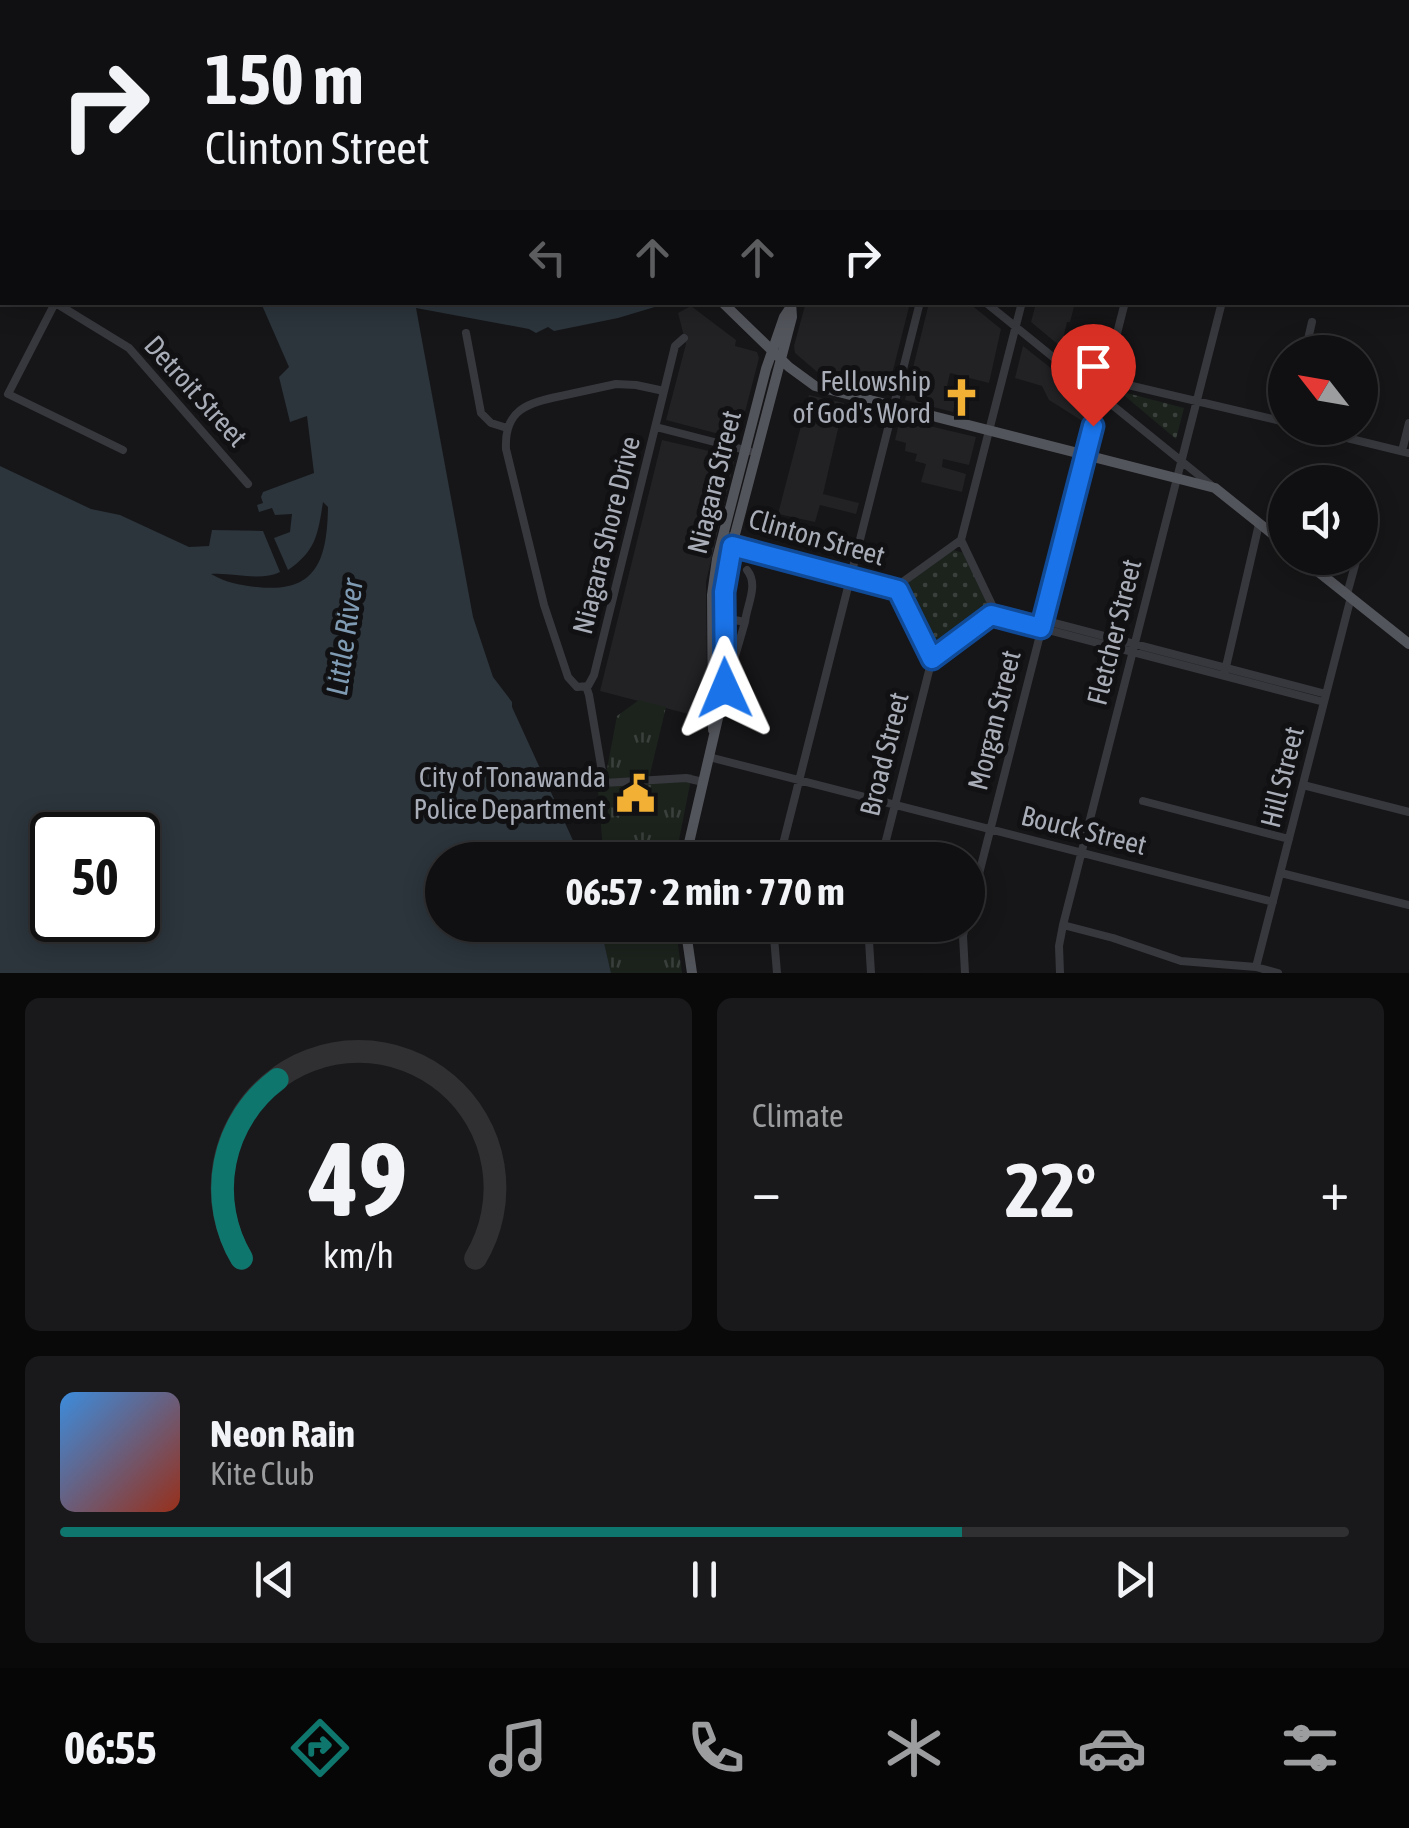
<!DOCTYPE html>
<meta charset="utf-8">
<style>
body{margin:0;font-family:"Asap Condensed",sans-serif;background:#19191b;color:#f1f3f6;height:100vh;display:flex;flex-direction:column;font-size:38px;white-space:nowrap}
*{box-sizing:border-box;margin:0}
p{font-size:32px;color:#9c9d9f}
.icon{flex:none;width:55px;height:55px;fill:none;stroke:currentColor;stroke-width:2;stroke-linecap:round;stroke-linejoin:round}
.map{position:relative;height:973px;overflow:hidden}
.details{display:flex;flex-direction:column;gap:25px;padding:25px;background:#09090a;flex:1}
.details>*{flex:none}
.banner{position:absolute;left:0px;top:0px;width:1410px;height:305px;box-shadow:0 5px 25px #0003,0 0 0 2px #303032;background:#101012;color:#f1f3f6;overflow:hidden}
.needle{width:65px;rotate:301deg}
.controls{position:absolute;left:1268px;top:335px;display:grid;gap:20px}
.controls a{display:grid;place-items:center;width:110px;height:110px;border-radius:50%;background:#101012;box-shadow:0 5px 25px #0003,0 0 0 2px #303032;font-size:50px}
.speed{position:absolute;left:30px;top:812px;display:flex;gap:20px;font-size:50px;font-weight:700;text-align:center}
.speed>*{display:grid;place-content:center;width:130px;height:130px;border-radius:50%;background:#101012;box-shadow:0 5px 25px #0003,0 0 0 2px #303032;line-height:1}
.speed .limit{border:5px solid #111;border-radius:15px;background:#fff;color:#111}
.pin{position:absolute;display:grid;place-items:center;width:85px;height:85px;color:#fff;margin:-102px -42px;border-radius:50% 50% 50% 0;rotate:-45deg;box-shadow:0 0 10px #0007}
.pin .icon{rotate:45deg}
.me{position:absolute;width:110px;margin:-55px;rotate:359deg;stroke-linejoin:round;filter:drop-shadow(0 0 8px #0008)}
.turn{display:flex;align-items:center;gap:35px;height:210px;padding:0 40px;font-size:45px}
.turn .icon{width:130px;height:130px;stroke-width:2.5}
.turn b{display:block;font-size:70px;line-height:85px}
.lanes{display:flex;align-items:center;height:95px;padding:0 40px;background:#0003;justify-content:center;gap:50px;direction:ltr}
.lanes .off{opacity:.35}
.big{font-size:75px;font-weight:700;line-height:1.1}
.details .widget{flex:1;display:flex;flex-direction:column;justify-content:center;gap:15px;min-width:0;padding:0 35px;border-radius:15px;background:#19191b}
.details .dial{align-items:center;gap:0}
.dial svg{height:260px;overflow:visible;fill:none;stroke:#303032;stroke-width:7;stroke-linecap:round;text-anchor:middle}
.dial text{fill:#f1f3f6;stroke:none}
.song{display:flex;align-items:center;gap:30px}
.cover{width:120px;height:120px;border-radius:15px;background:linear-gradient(135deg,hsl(210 70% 55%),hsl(10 70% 35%))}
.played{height:10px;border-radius:5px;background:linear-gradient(90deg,#0f766e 70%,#303032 70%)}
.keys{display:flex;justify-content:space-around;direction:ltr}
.heat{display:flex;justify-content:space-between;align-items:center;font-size:55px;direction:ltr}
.details .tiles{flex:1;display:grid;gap:25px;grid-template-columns:1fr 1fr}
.widget:last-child{grid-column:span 2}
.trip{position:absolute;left:425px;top:842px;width:560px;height:100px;border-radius:50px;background:#101012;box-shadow:0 5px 25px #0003,0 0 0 2px #303032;font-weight:700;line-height:100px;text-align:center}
.tabs{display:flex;height:160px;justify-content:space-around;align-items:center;background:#060607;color:#9c9d9f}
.tabs .icon{width:70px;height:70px}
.tabs .active{color:#0f766e}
.tabs b{font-size:45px;color:#f1f3f6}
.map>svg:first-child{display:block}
</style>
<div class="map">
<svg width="1409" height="973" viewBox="0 0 1409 973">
<defs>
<pattern id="grass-tufts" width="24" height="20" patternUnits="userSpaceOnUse" patternTransform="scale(2.5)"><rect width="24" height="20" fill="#1c231d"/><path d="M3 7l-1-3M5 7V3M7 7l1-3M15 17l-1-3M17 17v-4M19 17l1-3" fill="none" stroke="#3a403c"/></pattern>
<pattern id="park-dots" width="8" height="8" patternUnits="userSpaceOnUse" patternTransform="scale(2.5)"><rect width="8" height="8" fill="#1c231d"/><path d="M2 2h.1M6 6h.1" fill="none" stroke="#3a403c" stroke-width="1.8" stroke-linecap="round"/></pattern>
</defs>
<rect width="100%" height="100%" fill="#161618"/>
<path fill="#222225" d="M806,302L910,303L887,394L849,385L827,376L816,371L795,353L794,346Z
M929,303H969L1001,329L989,383L950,373L946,391L957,394L953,412L905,400Z
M1036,303H1075L1070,322H1067L1061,347L1031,322Z
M691,306L736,340L735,346L757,352L759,358L738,439L666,420L686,344L678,313Z
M1023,346L1090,399L1084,422L1049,400L1042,386L1015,378Z
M809,395L844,403L823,494L859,503L856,514L820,505L815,522L778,514Z
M900,419L976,437L969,465L943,459L942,467L966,474L962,492L921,482L926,464L915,461L917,454L905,451L906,443L895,440Z
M662,440L735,457L706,582L707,681L700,717L600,691Z"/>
<path fill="url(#grass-tufts)" d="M639,700L666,707L649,778L692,774L675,860H608L607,849H603L596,768L607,769L617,716Z
M600,925H675L682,973H611Z"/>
<path fill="url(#park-dots)" d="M1119,391L1184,408L1176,439Z
M953,550L964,553L989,606L987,613L939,650L929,647L903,592L905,585Z"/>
<path fill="#2c353c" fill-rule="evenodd" d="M261,303H668L618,318L554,331L548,327L536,333L529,329L416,308L473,617L493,677L512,702V707L576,847L578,860H442V925H600L611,973H0V466L91,509L120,515L189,547L209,546L212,530L263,531L280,572C260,582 232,572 211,574C227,583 239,585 257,587C318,594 327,558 328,507L323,502C318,534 316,551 288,570L274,538L290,532L292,514L275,515L272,508L259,512L257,505L263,503L261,497L263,492L314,473L307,416L290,422L279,377L289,367ZM138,835V920H52V835Z"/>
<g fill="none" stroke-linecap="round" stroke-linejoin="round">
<path stroke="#37383d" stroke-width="8" d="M520,0L523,2
M623,0L625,2
M93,2L94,0
M257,2L259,0
M489,2L491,0
M673,2V0
M797,2L798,0
M1151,2L1156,0
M1198,2L1199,0
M1297,2V0
M1395,2L1396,0
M0,175L2,169
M0,250L2,252
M1408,297L1409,298
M54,302L129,348L248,484
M985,302L1211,485
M55,303L8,394L123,450
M466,333L481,413L491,423L507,428
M1305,352L1312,322
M1077,373L1285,422
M616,384L636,385L664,391L594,675L588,686L577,687L568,677L544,605L506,449C504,409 528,403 561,396C580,392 598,388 616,384Z
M664,391L675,346L684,338
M656,427L749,451
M1306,428L1409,453
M1402,451L1409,423
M730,536L755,543L767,549L899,583
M961,540L1022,302
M1360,545L1370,507
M730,546L898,590
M1347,594L1357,558
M993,607L1326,694
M991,615L1324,702
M724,618L745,622C747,604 759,585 747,570
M932,659L897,586L961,540
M932,659L993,611V607L961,540
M1225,671L1259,524
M727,684L745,622
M586,686L589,695L604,783L686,778L703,782
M709,757L1273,902
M1303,785L1409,812
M1143,801L1289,839
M779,860L920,302
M881,860L932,659
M1281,873L1409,905
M968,917L1125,302
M773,925L777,973
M868,925L871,973
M1063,925L1113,938L1181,961L1256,967L1278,973
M1256,967L1351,597
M965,973L963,936L965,925
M1060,973L1059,946L1063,925L1222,302"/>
<path stroke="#53555c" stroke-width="10" d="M285,0L290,2
M959,0L974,2
M1408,143H1409
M722,302L789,367L815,386L1215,488L1285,544
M1301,558L1409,644
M713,730L712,595L717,559L766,369L784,317L790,308
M685,860L725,688L724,592L728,561L792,317L791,302
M685,925L692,973"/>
</g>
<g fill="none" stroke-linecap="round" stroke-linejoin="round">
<defs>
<path id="route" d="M725,688L724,592L732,546L898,590L932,659L991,615L1041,628L1093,426"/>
</defs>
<use href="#route" stroke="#114b97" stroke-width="25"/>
<use href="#route" stroke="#1a73e8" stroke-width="18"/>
</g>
<defs>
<symbol id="church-bare" viewBox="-9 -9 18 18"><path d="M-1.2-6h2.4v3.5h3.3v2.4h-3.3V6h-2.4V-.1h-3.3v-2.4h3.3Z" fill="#f2b134" stroke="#111113" stroke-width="2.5" paint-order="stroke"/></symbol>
<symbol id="civic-bare" viewBox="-9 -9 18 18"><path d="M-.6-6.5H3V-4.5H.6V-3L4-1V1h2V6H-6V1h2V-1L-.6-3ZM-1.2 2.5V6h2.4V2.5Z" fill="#f2b134" stroke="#111113" stroke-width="2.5" paint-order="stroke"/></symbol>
</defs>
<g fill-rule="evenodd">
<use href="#church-bare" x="934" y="370" width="55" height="55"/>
<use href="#civic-bare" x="608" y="766" width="55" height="55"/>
</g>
<g text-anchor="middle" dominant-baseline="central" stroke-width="10" stroke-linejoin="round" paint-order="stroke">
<g font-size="28" fill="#a8adb8" stroke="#111113" text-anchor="end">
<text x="931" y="381">Fellowship<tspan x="931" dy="32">of God's Word</tspan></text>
<text x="606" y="777">City of Tonawanda<tspan x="606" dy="32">Police Department</tspan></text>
</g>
<g font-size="28" fill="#a8adb8" stroke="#111113">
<text transform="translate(196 391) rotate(48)">Detroit Street</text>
<text transform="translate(714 482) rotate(-76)">Niagara Street</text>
<text transform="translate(606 535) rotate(-76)">Niagara Shore Drive</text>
<text transform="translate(817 537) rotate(16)">Clinton Street</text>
<text transform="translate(1114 632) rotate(-76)">Fletcher Street</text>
<text transform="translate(994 720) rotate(-76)">Morgan Street</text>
<text transform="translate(884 754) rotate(-76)">Broad Street</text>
<text transform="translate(1282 777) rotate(-76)">Hill Street</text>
<text transform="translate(1084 830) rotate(14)">Bouck Street</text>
</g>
<g font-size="30" font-style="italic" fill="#7f9bb3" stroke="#111113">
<text transform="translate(344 637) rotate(-82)">Little River</text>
</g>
</g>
</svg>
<div class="controls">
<a><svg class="needle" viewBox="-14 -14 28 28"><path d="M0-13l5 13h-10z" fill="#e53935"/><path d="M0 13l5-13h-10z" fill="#9c9d9f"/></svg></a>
<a><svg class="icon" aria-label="sound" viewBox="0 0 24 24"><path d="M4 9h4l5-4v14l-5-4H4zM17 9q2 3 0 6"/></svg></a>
</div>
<div class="speed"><div class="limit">50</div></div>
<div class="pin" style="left:1093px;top:426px;background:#d93025"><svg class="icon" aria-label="arrive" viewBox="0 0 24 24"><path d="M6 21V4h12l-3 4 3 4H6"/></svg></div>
<svg class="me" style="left:725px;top:688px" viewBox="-20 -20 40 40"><path d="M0-17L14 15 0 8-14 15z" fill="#1a73e8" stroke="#fff" stroke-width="4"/></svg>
<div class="trip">06:57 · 2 min · 770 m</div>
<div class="banner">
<div class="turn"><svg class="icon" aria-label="right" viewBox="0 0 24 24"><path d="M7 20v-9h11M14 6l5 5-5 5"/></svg><div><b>150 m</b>Clinton Street</div></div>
<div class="lanes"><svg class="icon off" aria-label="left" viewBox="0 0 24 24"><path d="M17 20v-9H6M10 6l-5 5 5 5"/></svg><svg class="icon off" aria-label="ahead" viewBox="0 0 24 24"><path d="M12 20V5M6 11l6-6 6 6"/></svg><svg class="icon off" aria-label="ahead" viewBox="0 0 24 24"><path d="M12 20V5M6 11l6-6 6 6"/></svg><svg class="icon" aria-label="right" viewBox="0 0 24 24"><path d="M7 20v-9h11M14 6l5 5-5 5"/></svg></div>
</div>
</div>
<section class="details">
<div class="tiles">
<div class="widget dial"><svg viewBox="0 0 100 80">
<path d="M14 69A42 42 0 1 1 86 69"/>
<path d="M14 69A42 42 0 0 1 25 14" stroke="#0f766e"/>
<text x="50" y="56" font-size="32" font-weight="700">49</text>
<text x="50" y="72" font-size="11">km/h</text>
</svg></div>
<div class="widget"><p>Climate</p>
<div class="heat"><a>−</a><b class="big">22°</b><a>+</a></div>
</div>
<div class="widget">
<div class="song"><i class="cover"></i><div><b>Neon Rain</b><p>Kite Club</p></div></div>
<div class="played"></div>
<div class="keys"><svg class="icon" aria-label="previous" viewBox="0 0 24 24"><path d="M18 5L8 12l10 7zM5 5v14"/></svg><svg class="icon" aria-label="pause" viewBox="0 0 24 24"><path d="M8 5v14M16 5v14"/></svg><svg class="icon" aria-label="next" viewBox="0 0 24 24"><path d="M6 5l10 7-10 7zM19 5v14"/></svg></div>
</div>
</div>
</section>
<nav class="tabs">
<b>06:55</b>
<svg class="icon active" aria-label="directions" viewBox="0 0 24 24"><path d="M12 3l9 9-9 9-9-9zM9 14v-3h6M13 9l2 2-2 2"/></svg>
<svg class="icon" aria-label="music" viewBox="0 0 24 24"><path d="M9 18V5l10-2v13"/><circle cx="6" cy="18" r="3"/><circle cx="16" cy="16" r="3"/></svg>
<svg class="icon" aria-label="phone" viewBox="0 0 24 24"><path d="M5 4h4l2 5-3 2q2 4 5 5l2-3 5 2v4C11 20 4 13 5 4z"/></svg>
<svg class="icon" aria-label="climate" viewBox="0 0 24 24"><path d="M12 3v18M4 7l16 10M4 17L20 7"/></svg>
<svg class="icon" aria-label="car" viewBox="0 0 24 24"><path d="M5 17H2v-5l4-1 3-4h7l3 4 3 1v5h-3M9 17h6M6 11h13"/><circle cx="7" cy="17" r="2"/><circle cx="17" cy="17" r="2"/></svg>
<svg class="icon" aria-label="filters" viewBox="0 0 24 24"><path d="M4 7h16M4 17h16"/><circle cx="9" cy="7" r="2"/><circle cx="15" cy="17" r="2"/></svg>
</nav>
